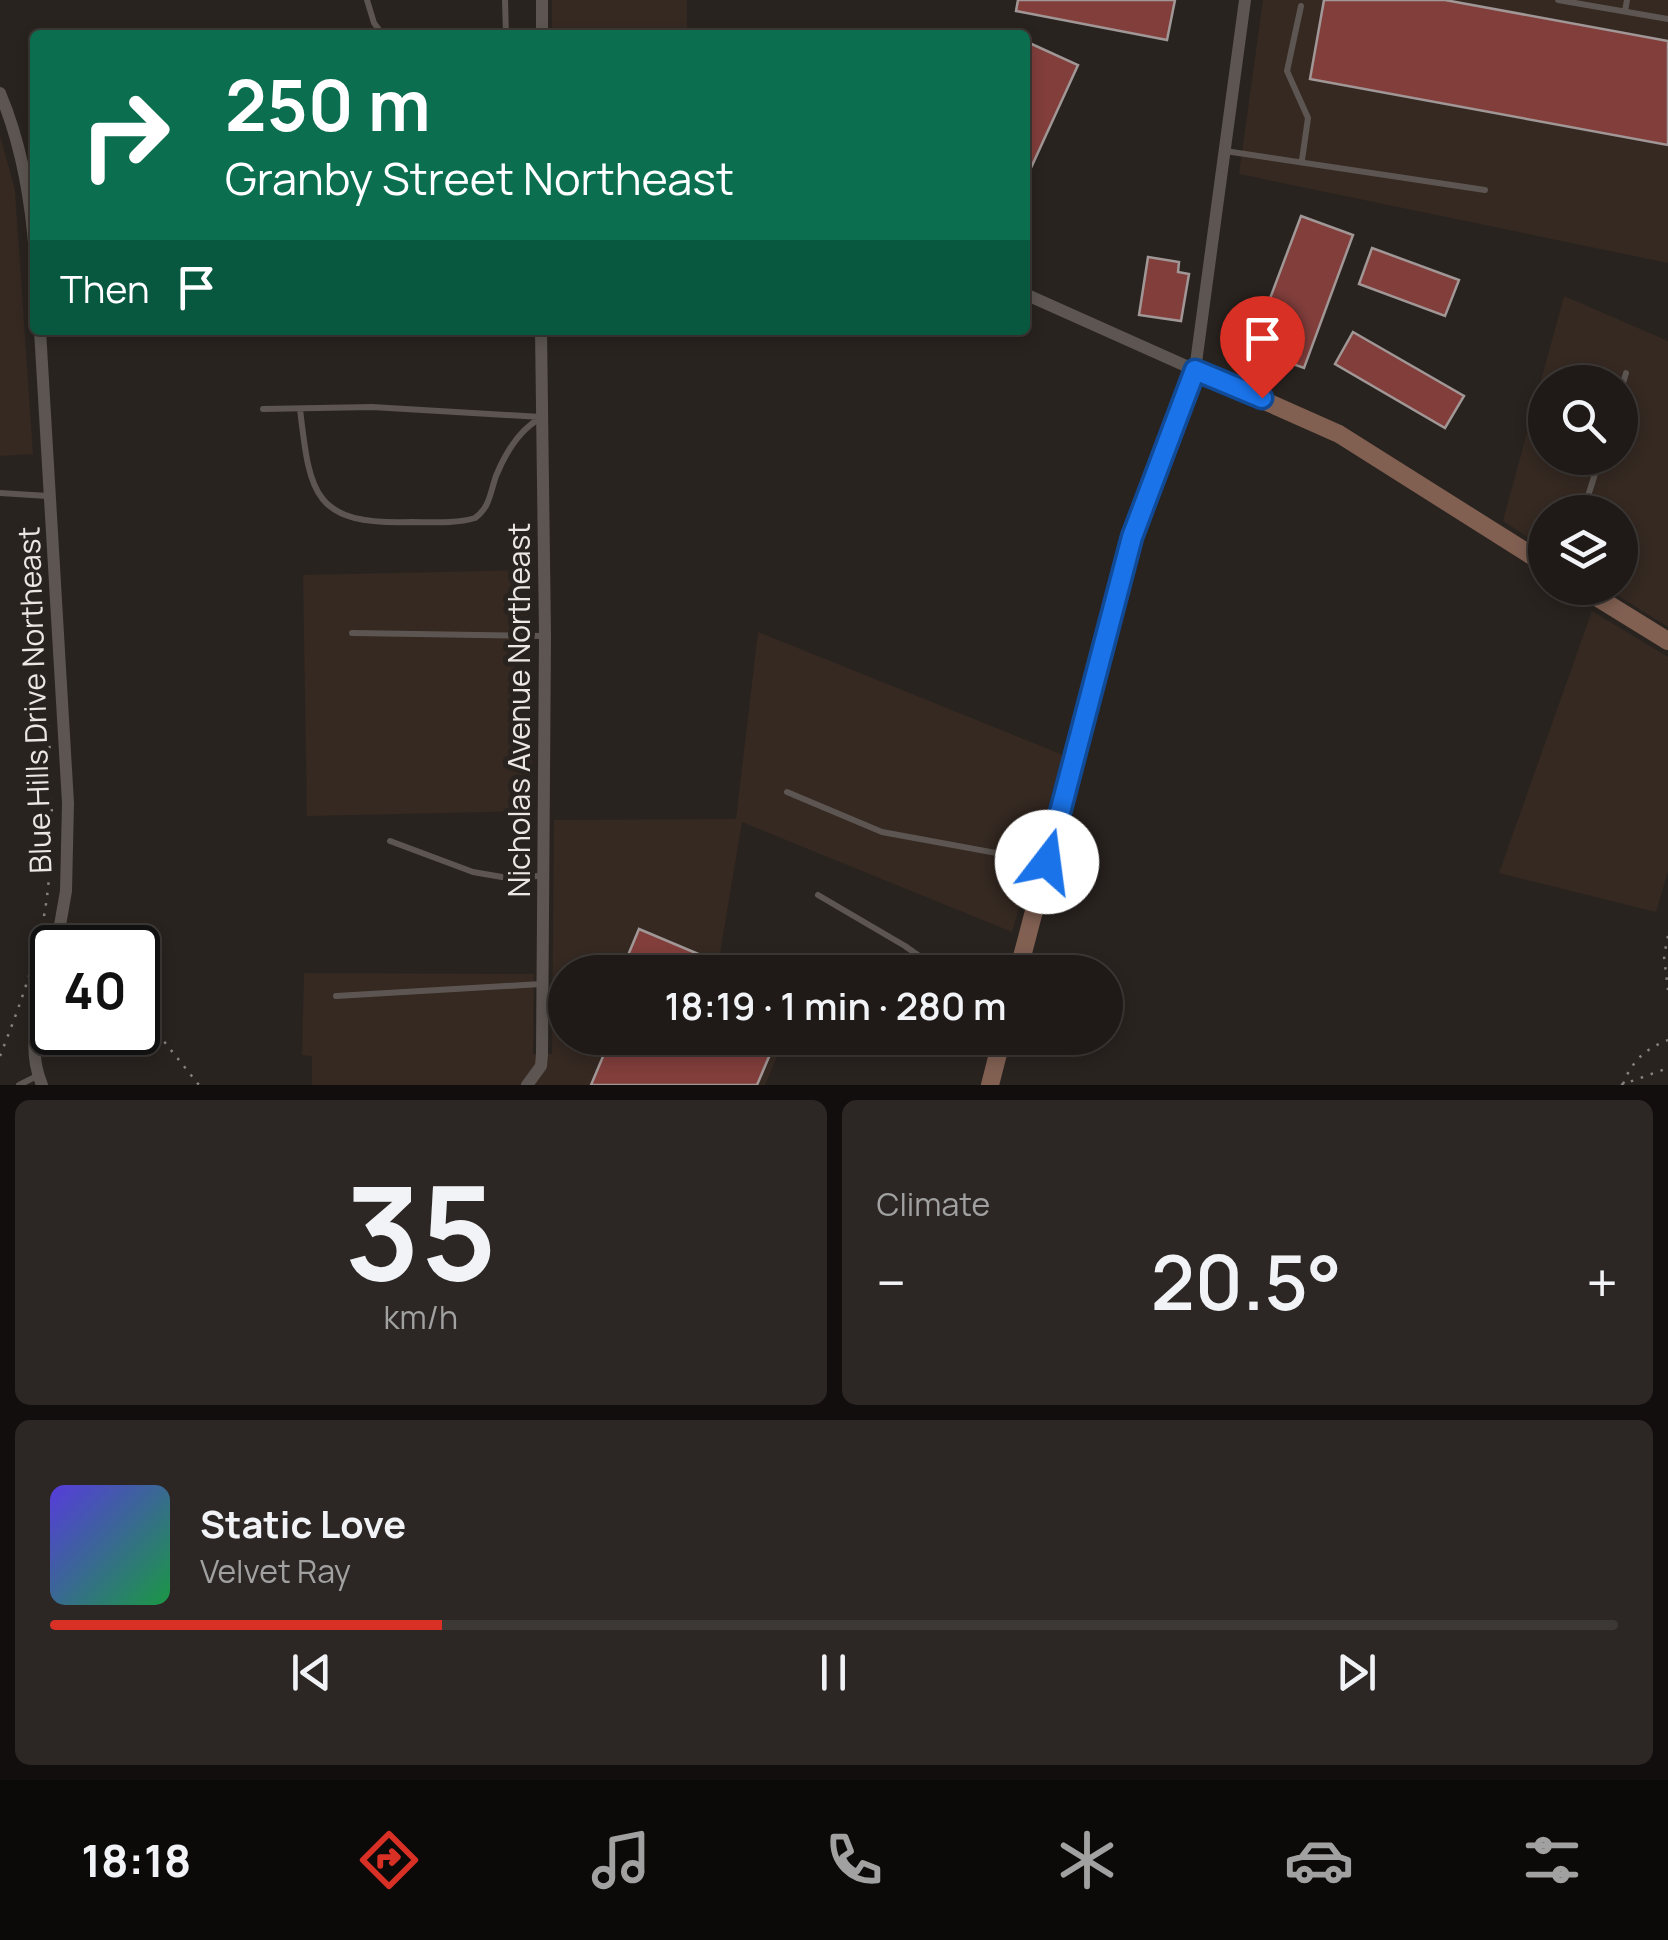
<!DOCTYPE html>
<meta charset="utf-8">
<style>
body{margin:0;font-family:Manrope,sans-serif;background:#2c2724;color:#f1f3f6;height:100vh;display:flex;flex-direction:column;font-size:38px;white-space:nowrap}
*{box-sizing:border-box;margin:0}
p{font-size:32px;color:#a1a1a1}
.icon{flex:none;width:55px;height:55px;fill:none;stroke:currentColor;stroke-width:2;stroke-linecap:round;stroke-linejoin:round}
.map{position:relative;height:1085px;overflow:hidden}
.panel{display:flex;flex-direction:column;gap:15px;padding:15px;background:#110e0d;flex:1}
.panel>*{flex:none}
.hud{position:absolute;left:30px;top:30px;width:1000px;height:305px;border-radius:10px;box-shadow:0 5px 15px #0003,0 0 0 2px #3c3836;background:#0b6e4f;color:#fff;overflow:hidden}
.tools{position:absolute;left:1528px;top:365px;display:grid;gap:20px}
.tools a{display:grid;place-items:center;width:110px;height:110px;border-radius:50%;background:#1f1a17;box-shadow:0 5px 15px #0003,0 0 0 2px #3c3836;font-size:50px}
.speed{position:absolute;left:30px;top:925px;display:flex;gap:20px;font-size:50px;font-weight:700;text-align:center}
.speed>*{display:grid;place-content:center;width:130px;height:130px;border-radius:50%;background:#1f1a17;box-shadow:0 5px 15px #0003,0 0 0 2px #3c3836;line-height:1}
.speed .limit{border:5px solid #111;border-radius:15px;background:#fff;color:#111}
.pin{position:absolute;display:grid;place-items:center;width:85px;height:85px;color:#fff;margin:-102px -42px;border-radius:50% 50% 50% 0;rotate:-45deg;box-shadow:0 0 10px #0007}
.pin .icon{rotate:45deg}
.me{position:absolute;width:110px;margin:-55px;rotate:15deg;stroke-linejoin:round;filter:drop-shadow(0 0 8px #0008)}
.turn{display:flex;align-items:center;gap:35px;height:210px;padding:0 30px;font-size:45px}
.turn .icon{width:130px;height:130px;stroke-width:2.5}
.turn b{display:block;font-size:70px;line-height:85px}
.then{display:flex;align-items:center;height:95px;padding:0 30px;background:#0003;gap:20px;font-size:38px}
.big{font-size:75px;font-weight:600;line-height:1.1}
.panel .tile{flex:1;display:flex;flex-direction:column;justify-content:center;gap:15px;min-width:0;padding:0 35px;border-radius:15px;background:#2c2724}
.panel .dial{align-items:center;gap:0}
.dial b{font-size:130px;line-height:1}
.song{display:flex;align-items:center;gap:30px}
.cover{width:120px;height:120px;border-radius:15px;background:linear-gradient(135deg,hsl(250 70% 55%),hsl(140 70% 35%))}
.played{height:10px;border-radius:5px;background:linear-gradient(90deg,#d93025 25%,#3c3836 25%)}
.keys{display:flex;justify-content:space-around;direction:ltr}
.heat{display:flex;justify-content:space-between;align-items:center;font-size:55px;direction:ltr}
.panel .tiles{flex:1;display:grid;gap:15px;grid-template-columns:1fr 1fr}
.tile:last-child{grid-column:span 2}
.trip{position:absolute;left:548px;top:955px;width:575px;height:100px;border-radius:50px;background:#1f1a17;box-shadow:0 5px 15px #0003,0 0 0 2px #3c3836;font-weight:600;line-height:100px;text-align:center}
.tab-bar{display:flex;height:160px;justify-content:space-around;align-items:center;background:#0c0a09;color:#a1a1a1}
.tab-bar .icon{width:70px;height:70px}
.tab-bar .selected{color:#d93025}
.tab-bar b{font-size:45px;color:#f1f3f6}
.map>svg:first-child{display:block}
</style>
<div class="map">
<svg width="1668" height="1085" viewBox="0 0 1668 1085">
<rect width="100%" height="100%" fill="#29231f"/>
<path fill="#352922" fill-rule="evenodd" d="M552,0H687V35H552Z
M1263,0H1668V263L1239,174Z
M0,136L15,190L33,454L0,456Z
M1564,296L1668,341V627L1606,588H1620V512H1545V548L1503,521ZM1545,382H1620V458H1545Z
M528,570L533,811L307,816L303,575Z
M1592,611L1668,657V871L1656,912L1499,873Z
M758,632L1063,755L1012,932L742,822L720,953L764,972H565V1038H785L765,1085H312V1056L302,1055L304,973L534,974L533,1054H552L554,820L736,819Z"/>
<path fill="#813e3b" stroke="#a09796" stroke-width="2.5" d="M1018,0H1175L1167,40L1016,11Z
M1324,0H1445L1668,41V145L1310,79Z
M1025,41L1078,65L1025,181Z
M1301,216L1353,235L1304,368L1251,349Z
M1372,248L1459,280L1445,316L1359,284Z
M1148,257L1179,262L1178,272L1189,274L1181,321L1139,315Z
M1353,332L1464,396L1445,428L1335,364Z
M639,929L741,972H621Z
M585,1038H777L757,1085H591L607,1047Z"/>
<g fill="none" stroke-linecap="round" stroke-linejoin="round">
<path stroke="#87827f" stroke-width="2.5" stroke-dasharray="2.5 8" stroke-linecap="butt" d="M1668,936L1664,956L1668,990
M138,1009L199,1085
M0,1056C21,1003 42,946 48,888C60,775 41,660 28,547L40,535
M1623,1084C1632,1061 1645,1049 1668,1040
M1621,1085L1668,1068"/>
<path stroke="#5c5551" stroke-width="6" d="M367,0L374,23L383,35
M505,0L506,35
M1558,0L1668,19
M1301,6L1287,71L1308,118L1302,160
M1625,11L1627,0
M1225,151L1485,190
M1620,393L1626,373
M263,409L372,407L541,417
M300,409C310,496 314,525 411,522C432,522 455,524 475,518C490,507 490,493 496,476C505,454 520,429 541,418
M0,493L48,496
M1583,512L1600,458
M352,633L544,636
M787,792L882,832L1045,862
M390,841L473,872L502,877L543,876
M818,895L905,946L942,972
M336,996L541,984
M19,1085L37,1076"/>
<path stroke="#5c5551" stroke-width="12" d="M542,0V35
M0,93C22,145 31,199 35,255
M1025,294L1195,370L1245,0
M40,330L68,803L66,891L56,948
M42,1085C24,1042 42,1004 52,962
M527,1085L541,1066L542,1054L545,636L541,330"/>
<path stroke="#816052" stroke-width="18" d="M1582,588L1668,641
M1018,972L1132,537L1195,370L1339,434L1545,564
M990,1085L1002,1038"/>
</g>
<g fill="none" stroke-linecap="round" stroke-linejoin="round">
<defs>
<path id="route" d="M1047,862L1132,537L1195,370L1262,398"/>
</defs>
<use href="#route" stroke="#114b97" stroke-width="25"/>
<use href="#route" stroke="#1a73e8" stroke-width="18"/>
</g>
<g text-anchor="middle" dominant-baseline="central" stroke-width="10" stroke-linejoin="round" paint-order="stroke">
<g font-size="30" fill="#ebe7e4" stroke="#29231f">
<text transform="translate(34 700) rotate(-92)">Blue Hills Drive Northeast</text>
<text transform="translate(518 710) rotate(-90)">Nicholas Avenue Northeast</text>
</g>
</g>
</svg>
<div class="tools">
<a><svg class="icon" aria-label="search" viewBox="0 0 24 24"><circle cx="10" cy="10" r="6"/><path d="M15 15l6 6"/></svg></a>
<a><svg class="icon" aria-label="layers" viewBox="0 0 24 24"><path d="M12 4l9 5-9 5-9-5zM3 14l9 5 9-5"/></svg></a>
</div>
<div class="speed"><div class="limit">40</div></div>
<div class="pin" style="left:1262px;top:398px;background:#d93025"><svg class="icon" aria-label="arrive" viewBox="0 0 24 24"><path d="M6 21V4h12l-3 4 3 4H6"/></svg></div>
<svg class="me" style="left:1047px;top:862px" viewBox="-20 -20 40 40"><circle r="19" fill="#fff"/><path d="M0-13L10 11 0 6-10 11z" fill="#1a73e8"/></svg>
<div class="trip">18:19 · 1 min · 280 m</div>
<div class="hud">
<div class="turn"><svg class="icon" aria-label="right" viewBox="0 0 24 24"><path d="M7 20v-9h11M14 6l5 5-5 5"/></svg><div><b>250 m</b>Granby Street Northeast</div></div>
<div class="then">Then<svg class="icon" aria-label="arrive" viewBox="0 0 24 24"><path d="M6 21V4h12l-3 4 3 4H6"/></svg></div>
</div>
</div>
<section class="panel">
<div class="tiles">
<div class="tile dial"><b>35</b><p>km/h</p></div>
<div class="tile"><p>Climate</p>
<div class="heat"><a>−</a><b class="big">20.5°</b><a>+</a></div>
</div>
<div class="tile">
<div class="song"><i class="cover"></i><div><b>Static Love</b><p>Velvet Ray</p></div></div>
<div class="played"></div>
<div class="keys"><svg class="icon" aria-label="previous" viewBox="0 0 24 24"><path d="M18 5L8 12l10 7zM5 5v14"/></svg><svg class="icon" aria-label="pause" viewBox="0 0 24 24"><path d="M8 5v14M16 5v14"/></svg><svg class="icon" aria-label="next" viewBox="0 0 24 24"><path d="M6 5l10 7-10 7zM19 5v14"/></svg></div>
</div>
</div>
</section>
<nav class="tab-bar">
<b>18:18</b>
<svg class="icon selected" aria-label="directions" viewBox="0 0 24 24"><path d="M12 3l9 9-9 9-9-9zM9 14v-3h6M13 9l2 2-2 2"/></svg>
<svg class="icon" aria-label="music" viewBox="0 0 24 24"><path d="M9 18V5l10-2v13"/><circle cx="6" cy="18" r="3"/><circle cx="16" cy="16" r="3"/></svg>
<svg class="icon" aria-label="phone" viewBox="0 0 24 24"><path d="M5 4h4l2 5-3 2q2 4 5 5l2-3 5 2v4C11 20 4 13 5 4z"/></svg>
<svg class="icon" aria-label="climate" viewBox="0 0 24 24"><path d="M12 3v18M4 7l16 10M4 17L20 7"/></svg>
<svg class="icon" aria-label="car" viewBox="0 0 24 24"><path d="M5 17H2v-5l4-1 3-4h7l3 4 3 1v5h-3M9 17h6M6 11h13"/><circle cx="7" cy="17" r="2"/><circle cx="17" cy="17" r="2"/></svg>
<svg class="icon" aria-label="filters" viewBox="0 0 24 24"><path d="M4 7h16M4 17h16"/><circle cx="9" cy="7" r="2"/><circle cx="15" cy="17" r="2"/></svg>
</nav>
